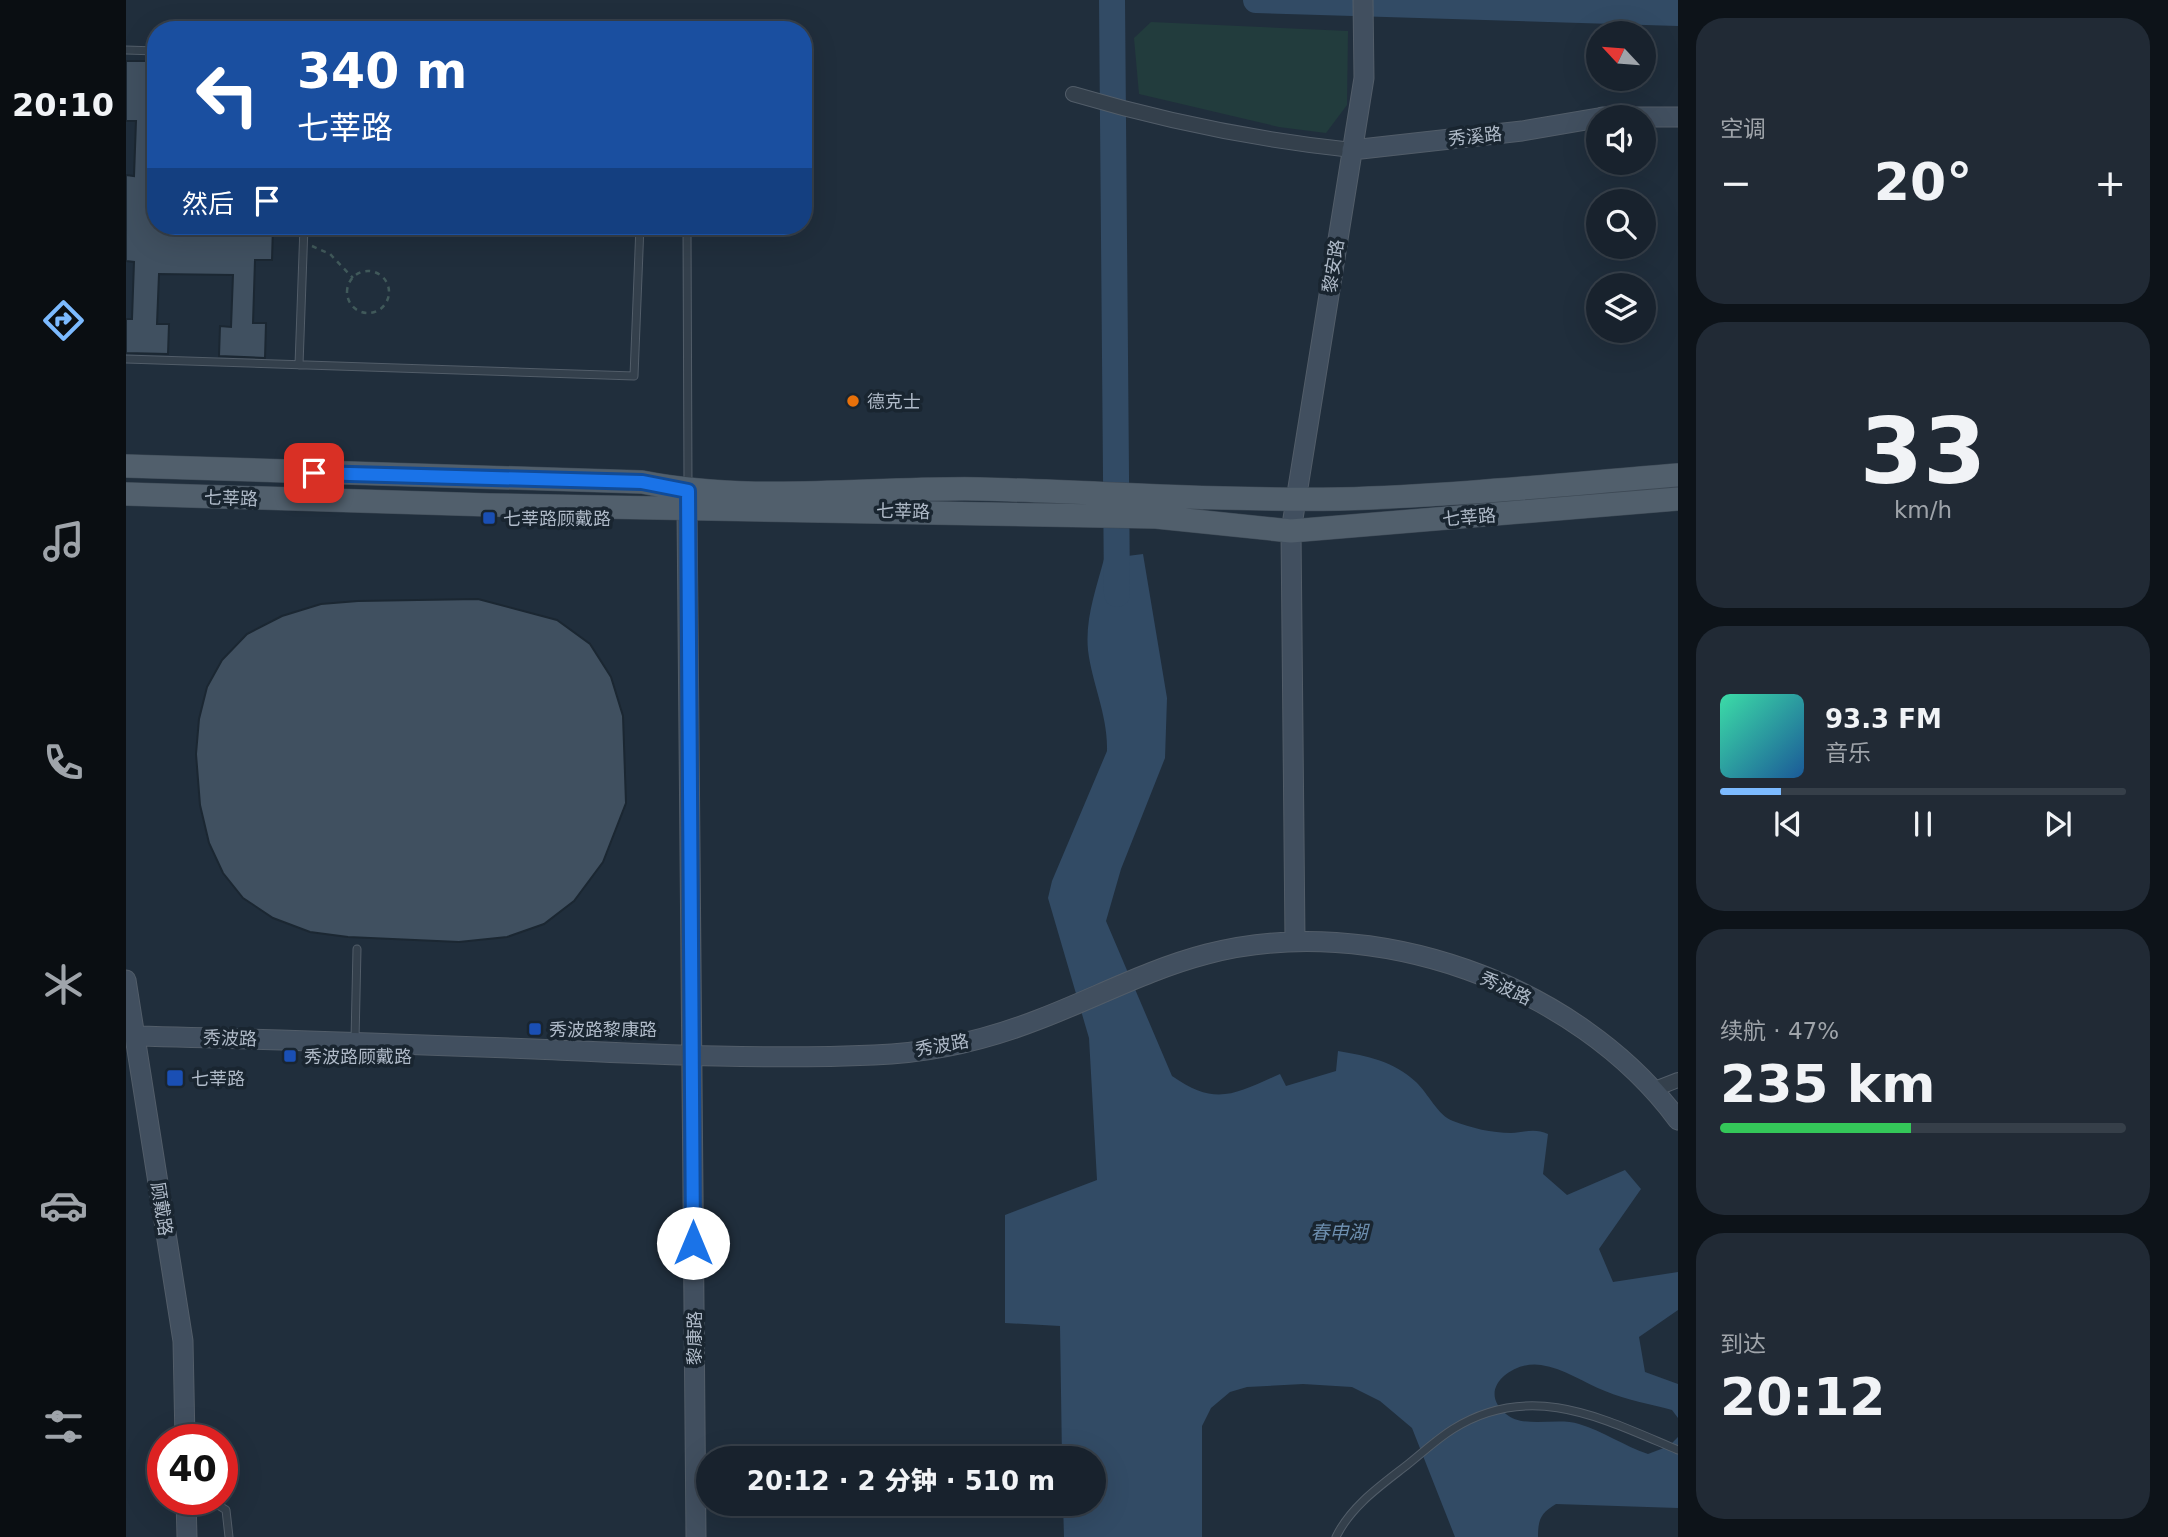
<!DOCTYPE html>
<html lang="zh">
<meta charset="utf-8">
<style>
body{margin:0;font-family:"DejaVu Sans","Noto Sans SC",sans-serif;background:#212a35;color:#f1f3f6;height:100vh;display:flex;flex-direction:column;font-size:26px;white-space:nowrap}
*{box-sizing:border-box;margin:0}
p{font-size:23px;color:#9fa4aa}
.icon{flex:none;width:38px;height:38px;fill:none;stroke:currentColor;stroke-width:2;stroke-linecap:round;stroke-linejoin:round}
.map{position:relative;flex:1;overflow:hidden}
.details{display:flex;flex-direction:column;gap:18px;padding:18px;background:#0d1319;width:490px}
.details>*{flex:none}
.banner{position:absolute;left:21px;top:21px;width:665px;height:214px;border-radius:28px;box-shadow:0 7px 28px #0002,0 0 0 2px #363f49;background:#1a4fa0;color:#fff;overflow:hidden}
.needle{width:46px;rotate:296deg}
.fabs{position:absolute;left:1460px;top:21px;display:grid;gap:14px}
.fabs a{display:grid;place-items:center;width:70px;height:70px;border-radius:50%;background:#18222d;box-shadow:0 7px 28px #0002,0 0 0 2px #363f49;font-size:35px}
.speed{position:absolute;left:21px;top:1424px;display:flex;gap:14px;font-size:35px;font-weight:700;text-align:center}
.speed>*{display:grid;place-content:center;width:91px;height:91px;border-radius:50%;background:#18222d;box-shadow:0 7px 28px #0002,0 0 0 2px #363f49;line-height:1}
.speed .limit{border:10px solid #d22;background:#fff;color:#111}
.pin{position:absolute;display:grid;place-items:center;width:60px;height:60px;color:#fff;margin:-30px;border-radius:14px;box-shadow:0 4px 10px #0006}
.me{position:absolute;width:77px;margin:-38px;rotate:0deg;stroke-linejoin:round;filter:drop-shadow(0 0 5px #0008)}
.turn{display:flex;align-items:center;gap:24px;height:147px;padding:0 35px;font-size:32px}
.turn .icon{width:91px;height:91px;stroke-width:2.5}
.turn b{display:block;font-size:49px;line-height:60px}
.then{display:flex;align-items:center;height:66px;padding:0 35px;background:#0003;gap:14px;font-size:26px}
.big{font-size:52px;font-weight:800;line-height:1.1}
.details .tile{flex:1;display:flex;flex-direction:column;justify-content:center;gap:10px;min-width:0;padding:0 24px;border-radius:28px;background:#212a35}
.details .dial{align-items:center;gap:0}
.dial b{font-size:91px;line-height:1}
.song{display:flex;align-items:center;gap:21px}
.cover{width:84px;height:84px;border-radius:10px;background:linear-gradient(135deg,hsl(160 70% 55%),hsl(210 70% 35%))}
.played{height:7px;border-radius:4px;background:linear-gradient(90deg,#7cbaff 15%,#363f49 15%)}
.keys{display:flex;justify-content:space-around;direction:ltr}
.heat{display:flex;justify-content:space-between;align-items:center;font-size:38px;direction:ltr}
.charge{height:10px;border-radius:5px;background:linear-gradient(90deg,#34c759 47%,#363f49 0)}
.trip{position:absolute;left:570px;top:1446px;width:410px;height:70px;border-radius:35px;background:#18222d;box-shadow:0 7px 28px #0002,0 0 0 2px #363f49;font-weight:800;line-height:70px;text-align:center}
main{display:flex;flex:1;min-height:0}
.tabs{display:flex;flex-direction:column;width:126px;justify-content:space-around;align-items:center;background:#0a0e12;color:#9fa4aa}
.tabs .icon{width:49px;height:49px}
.tabs .selected{color:#7cbaff}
.tabs b{font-size:32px;color:#f1f3f6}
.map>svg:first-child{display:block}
</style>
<main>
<nav class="tabs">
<b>20:10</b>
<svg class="icon selected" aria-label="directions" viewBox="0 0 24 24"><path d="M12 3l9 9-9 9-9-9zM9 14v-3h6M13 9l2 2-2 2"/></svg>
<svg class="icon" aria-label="music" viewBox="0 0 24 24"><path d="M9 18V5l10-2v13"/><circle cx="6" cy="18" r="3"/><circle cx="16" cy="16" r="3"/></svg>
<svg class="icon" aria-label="phone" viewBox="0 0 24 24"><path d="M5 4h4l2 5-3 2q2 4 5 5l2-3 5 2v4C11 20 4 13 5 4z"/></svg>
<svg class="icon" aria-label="climate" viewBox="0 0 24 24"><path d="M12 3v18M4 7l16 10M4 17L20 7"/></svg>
<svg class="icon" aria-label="car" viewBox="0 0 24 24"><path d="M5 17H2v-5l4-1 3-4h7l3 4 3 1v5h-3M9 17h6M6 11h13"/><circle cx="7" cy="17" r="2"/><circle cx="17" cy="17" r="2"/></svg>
<svg class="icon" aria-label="filters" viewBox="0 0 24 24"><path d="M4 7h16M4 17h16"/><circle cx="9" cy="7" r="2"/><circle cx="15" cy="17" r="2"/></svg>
</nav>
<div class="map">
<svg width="1552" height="1537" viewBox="0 0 1552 1537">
<rect width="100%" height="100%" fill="#202e3c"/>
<path fill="#223c3d" d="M1025,22L1222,31L1221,105L1200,133L1153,127L1013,94L1008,38Z"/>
<path fill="#324b65" d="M1017,554L1041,698L1039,758L995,869L980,921L1046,1076C1090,1107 1109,1094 1154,1074L1160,1086L1210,1071L1212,1051C1242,1056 1267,1061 1290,1082C1302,1093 1312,1116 1327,1121C1345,1128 1366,1133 1385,1133C1399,1132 1409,1128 1422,1134L1417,1174L1441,1195L1499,1170L1515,1189L1473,1249L1487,1282L1552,1272V1310L1513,1337L1519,1372L1552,1384V1418L1546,1410C1524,1404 1501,1400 1479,1391C1458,1383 1438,1368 1415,1365C1388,1360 1349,1389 1380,1414C1397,1429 1432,1417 1453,1424C1477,1431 1498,1446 1522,1454L1543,1446L1552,1437V1508L1430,1504C1415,1513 1412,1519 1412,1537H1329L1286,1428L1254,1401L1226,1387L1177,1384L1121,1387L1104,1392L1085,1408L1076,1426V1537H938L937,1503H968V1458H936L934,1326L879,1323V1215L971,1180L963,1038L922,898L926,881L981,751C982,715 966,684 962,650C959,619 970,589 978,559Z"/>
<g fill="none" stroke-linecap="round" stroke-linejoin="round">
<path stroke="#324b65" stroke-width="26" d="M986,0L991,594
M1130,0L1552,13"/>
</g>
<path fill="#405060" stroke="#1b2732" stroke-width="2" d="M0,61H30V226H147L146,260H129L127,323H140L139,358L93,356L94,326L105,327L107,275L33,274L31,324H43L42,354L0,353V319H6L8,262L0,261V175L8,176L10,121H0Z
M352,599L431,620L464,644L485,677L497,716L500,803L477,862L448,901L418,924L381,937L333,942L222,937L184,932L147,918L117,898L97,873L83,843L74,805L70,754L73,719L81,687L96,660L121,634L156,616L195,604L232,601Z"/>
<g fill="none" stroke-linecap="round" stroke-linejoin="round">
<defs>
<path id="lane" d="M0,50L30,51
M561,226L562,487
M0,359L508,376L514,226
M173,365L178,226
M229,1040L231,949
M84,1500L100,1510L103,1537
M1210,1537C1225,1506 1254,1486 1281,1465C1296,1453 1311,1439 1327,1429C1405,1380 1478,1419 1552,1450"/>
<path id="street" d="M947,94C1038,121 1131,140 1226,150
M1529,1089L1552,1080"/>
<path id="secondary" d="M1476,117H1552
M1226,150L1396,131L1472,118
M561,508L570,1537
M1169,940L1165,531L1238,78L1237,0
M0,980L57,1341L59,1440
M10,1036C142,1039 275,1044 408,1049C521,1054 635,1060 748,1055C804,1053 863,1039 914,1019C969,998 1023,969 1081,954C1246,911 1451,983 1552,1120
M60,1500L61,1537"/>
<path id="primary" d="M0,466L516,482C628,504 741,487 854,489C974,492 1094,501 1214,499C1327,496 1440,484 1552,475
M0,494L364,505L1030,517L1165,531L1552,499"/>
</defs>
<use href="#lane" stroke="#525d69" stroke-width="9"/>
<use href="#street" stroke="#525d69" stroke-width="16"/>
<use href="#secondary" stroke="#525d69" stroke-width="21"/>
<use href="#primary" stroke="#3d4955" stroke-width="24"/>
<path stroke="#40595a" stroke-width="2.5" stroke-dasharray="5 5" stroke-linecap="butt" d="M186,246L204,254L227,278
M221 292a21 21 0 1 1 42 0a21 21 0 1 1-42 0Z"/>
<use href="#lane" stroke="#34404c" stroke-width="7"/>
<use href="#street" stroke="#34404c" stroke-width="14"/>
<use href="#secondary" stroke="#414f5f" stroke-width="19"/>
<use href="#primary" stroke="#515f6c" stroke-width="23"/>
</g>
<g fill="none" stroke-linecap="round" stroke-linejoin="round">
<defs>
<path id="route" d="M188,473L516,482L562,491L567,1243"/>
</defs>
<use href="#route" stroke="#114b97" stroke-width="18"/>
<use href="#route" stroke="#1a73e8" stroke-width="12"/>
</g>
<circle fill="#e8710a" stroke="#192530" stroke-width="2.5" cx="727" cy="401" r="7"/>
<g fill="#1a4fb4" stroke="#192530" stroke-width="2.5">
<rect x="356" y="511" width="14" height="14" rx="3.5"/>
<rect x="402" y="1022" width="14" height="14" rx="3.5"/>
<rect x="157" y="1049" width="14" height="14" rx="3.5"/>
<rect x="40" y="1069" width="18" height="18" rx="3.5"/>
</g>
<g text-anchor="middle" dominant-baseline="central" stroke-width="7" stroke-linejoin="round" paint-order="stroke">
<g font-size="18" fill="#afbac8" stroke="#192530">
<text transform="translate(1349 136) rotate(-6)">秀溪路</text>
<text transform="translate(1207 266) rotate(-81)">黎安路</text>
<text transform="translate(105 498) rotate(2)">七莘路</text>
<text transform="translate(777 511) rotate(1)">七莘路</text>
<text transform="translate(1343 517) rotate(-5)">七莘路</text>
<text transform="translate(1380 988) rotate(25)">秀波路</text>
<text transform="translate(104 1038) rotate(2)">秀波路</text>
<text transform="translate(816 1045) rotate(-10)">秀波路</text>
<text transform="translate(36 1209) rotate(81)">顾戴路</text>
<text transform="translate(568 1338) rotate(-90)">黎康路</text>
</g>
<g font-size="18" fill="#afbac8" stroke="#192530" text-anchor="start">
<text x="741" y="401">德克士</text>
<text x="377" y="518">七莘路顾戴路</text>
<text x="423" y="1029">秀波路黎康路</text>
<text x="178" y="1056">秀波路顾戴路</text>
<text x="65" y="1078">七莘路</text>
</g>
<g font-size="19" font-style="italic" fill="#6d8eae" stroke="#192530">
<text x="1213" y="1232">春申湖</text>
</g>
</g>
</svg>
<div class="fabs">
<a><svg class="needle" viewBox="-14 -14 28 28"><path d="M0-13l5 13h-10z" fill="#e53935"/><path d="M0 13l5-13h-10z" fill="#9fa4aa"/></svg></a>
<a><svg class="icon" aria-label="sound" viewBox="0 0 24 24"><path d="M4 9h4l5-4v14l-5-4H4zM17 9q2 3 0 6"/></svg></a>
<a><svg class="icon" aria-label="search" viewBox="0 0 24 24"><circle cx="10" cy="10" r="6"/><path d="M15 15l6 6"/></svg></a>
<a><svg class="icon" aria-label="layers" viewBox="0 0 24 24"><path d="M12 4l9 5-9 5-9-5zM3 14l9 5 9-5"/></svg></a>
</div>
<div class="speed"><div class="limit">40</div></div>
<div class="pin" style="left:188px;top:473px;background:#d93025"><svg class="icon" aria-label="arrive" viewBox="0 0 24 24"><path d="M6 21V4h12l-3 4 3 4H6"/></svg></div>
<svg class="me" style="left:567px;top:1243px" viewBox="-20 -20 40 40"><circle r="19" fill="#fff"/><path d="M0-13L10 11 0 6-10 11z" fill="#1a73e8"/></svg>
<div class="trip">20:12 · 2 分钟 · 510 m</div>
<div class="banner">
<div class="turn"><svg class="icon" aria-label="left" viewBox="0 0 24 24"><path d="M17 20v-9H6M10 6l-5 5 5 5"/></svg><div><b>340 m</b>七莘路</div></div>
<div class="then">然后<svg class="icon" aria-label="arrive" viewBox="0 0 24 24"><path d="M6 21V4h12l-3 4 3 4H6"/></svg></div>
</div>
</div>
<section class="details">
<div class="tile"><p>空调</p>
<div class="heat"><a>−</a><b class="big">20°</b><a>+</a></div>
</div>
<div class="tile dial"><b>33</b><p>km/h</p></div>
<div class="tile">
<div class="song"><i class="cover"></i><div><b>93.3 FM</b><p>音乐</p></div></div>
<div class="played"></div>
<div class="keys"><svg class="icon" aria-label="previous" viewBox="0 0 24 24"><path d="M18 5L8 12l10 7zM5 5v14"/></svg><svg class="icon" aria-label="pause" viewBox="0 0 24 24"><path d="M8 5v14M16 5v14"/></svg><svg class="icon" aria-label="next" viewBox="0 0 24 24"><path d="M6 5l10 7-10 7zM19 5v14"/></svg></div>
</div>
<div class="tile"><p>续航 · 47%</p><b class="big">235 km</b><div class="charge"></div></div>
<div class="tile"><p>到达</p><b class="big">20:12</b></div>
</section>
</main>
